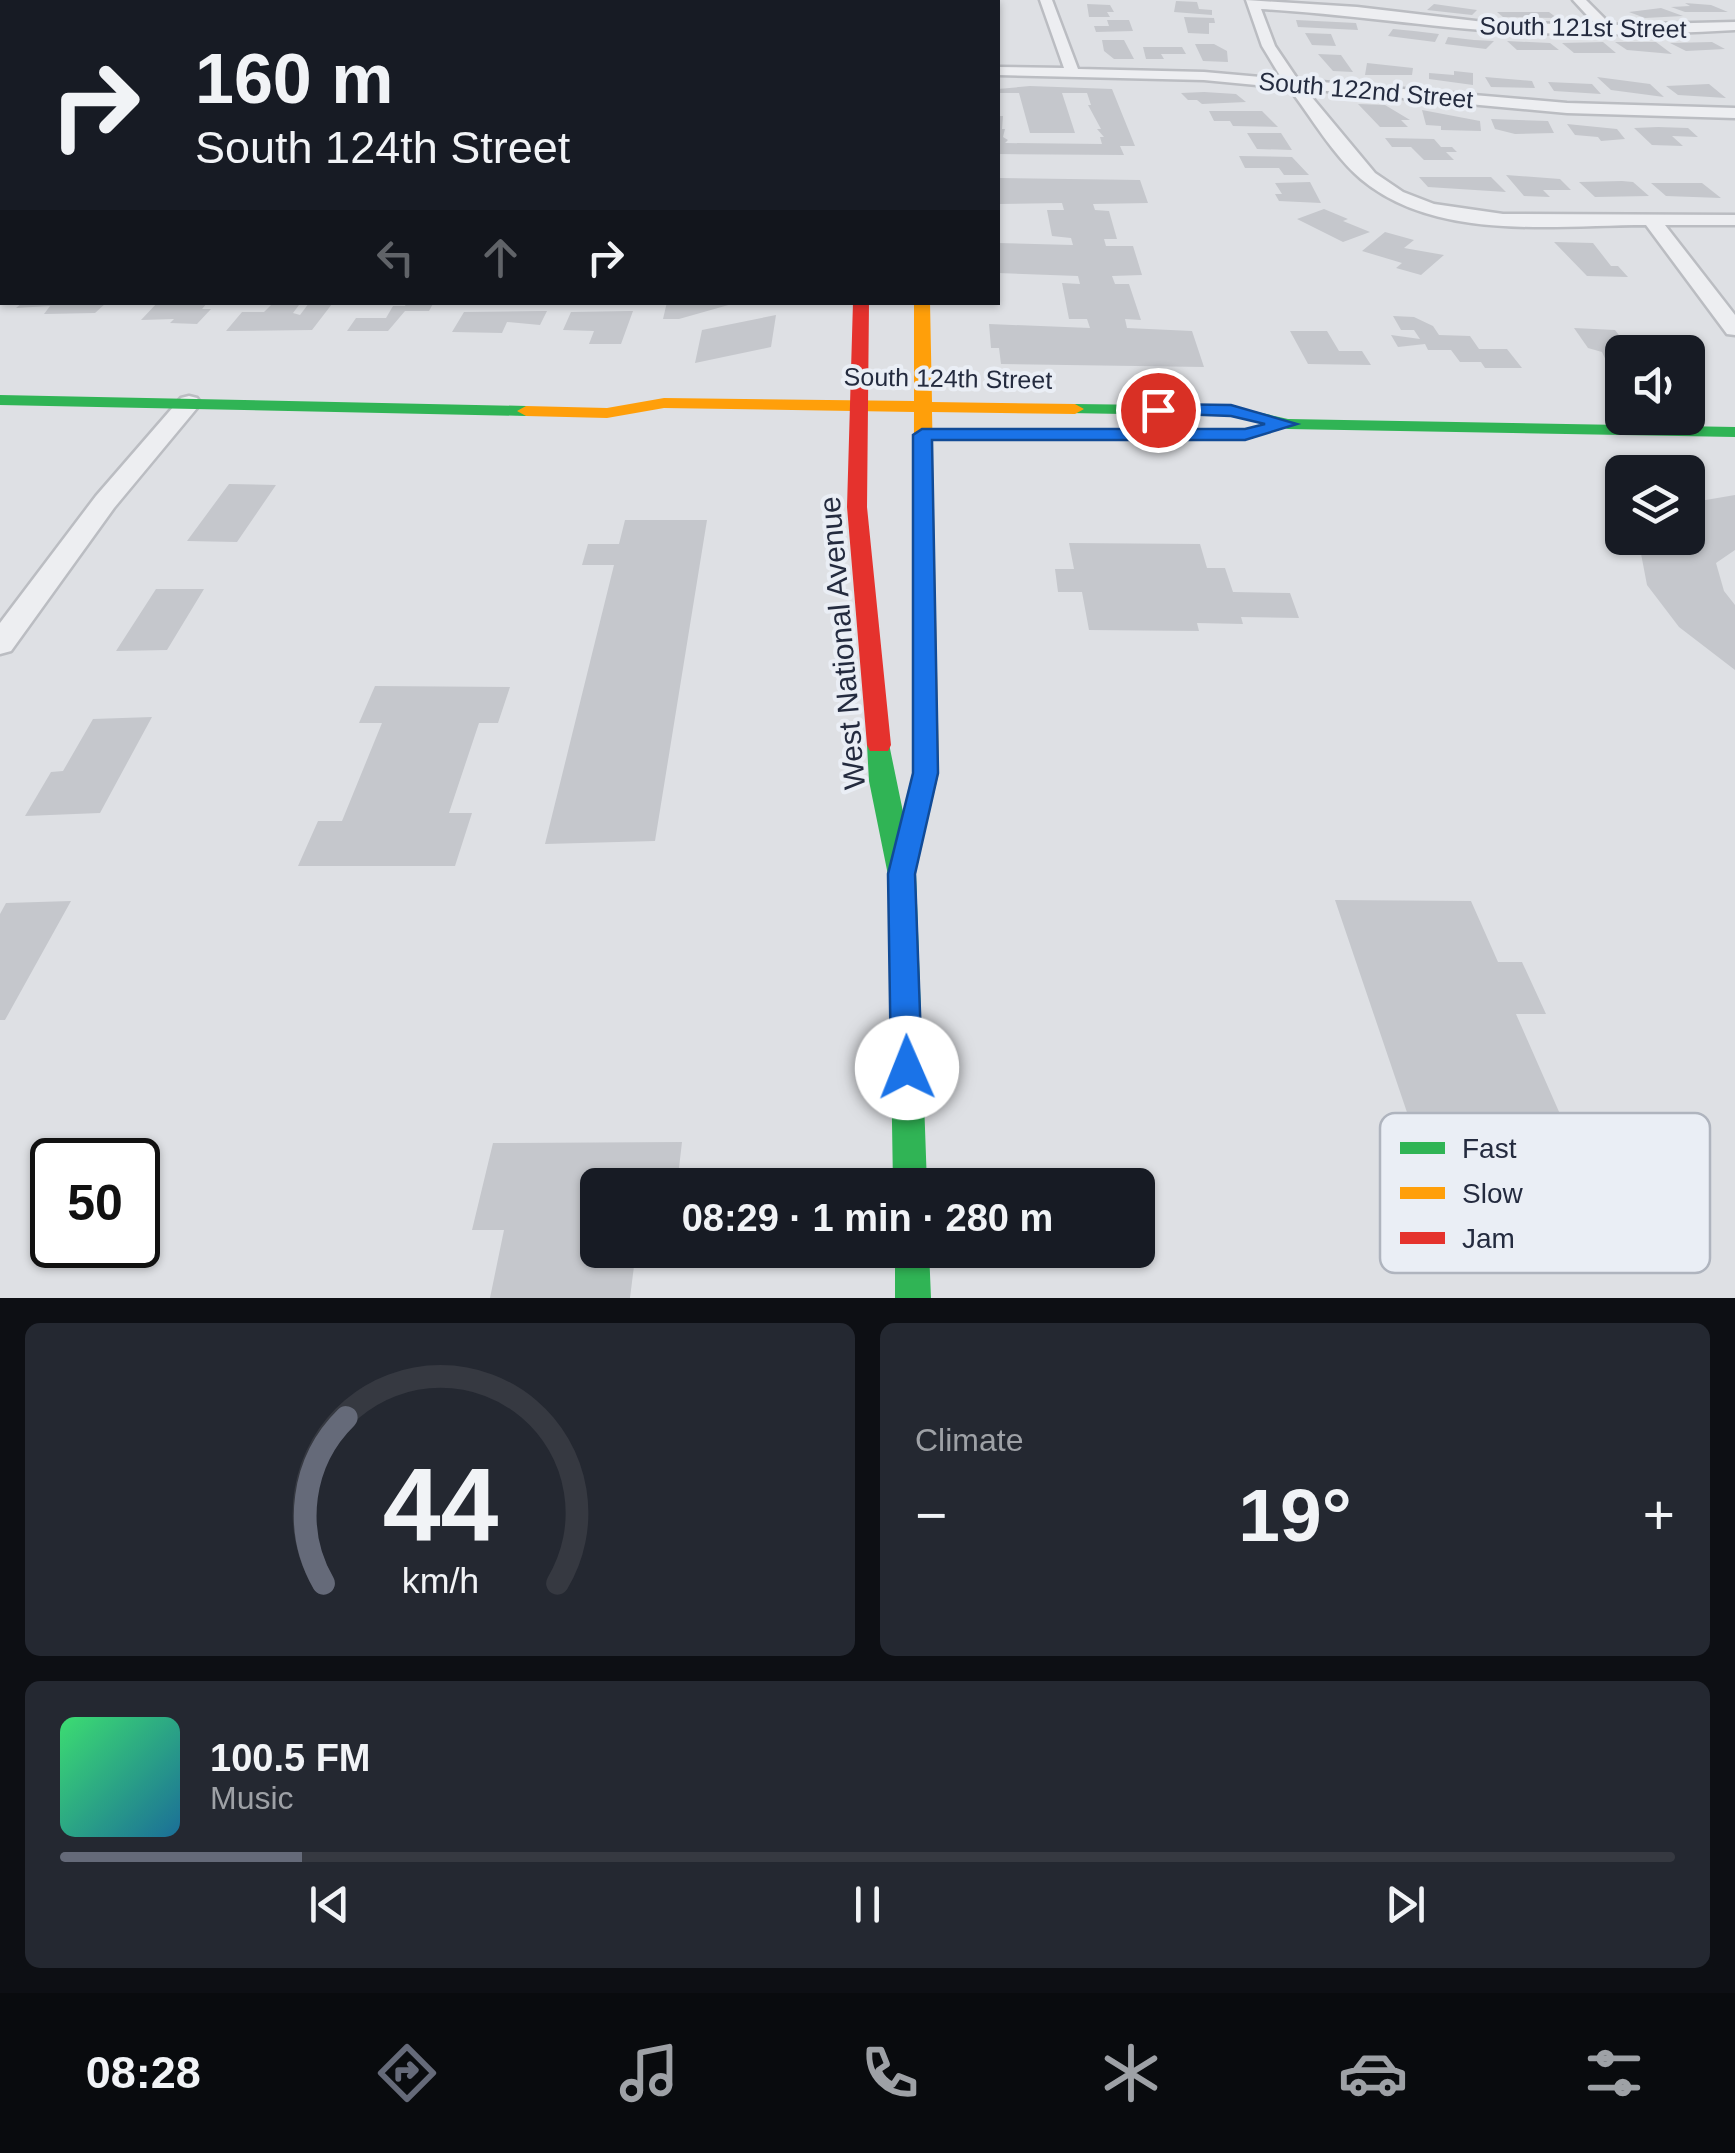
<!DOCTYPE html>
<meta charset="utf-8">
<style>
body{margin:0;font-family:Arial,sans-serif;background:#242831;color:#f1f3f6;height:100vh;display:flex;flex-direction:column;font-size:38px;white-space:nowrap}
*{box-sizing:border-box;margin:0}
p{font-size:32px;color:#9ea1a6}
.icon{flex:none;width:55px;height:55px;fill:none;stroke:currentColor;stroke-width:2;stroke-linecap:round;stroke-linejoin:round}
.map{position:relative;height:1298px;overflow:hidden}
.side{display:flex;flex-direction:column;gap:25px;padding:25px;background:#0d0f14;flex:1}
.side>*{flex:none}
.banner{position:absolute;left:0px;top:0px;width:1000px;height:305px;box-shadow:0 2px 8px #0004;background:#171b24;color:#f1f3f6;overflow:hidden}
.tools{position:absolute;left:1605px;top:335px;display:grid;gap:20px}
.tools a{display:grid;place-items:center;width:100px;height:100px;border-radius:15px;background:#171b24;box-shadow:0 2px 8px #0004;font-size:50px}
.speed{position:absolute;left:30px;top:1138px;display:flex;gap:20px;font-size:50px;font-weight:700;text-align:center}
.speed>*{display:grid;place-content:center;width:130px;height:130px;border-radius:50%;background:#171b24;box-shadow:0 2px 8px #0004;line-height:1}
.speed .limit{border:5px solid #111;border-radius:15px;background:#fff;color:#111}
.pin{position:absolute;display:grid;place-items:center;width:85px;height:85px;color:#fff;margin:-42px;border:5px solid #fff;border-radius:50%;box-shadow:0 2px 10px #0007}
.me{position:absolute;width:110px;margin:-55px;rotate:359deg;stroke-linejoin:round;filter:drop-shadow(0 0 8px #0008)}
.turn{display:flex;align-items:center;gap:35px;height:210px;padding:0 30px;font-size:45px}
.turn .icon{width:130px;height:130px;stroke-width:2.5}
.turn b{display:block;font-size:70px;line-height:85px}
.lanes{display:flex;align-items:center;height:95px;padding:0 30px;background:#0003;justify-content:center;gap:50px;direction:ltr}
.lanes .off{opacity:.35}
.big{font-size:75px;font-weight:700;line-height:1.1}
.side .tile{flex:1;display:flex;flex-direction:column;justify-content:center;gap:15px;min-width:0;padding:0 35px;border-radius:15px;background:#242831}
.side .dial{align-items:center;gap:0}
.dial svg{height:260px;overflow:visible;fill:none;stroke:#363941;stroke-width:7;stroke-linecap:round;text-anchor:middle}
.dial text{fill:#f1f3f6;stroke:none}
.song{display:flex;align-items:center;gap:30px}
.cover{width:120px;height:120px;border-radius:15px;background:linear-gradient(135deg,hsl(140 70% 55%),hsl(200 70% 35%))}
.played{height:10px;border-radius:5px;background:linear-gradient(90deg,#656a79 15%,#363941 15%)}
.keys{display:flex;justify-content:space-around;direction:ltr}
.heat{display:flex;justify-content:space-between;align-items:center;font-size:55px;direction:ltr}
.side .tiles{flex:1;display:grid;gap:25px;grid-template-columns:1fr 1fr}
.tile:last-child{grid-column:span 2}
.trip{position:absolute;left:580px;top:1168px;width:575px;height:100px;border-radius:15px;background:#171b24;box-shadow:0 2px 8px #0004;font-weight:700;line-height:100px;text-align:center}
.dock{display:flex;height:160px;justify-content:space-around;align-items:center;background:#090b0e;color:#9ea1a6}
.dock .icon{width:70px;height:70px}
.dock .on{color:#656a79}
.dock b{font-size:45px;color:#f1f3f6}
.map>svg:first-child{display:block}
</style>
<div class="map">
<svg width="1735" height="1298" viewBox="0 0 1735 1298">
<rect width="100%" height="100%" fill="#dee0e4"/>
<path fill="#c5c7cc" d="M1176,1L1197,2L1199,9L1212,10V15L1174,12Z
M1685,3L1711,5L1728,12H1685L1671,7L1690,6Z
M1087,4L1110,5L1114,12H1107L1110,17H1089Z
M1434,4L1477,10L1472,15L1427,10Z
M1661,8L1683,16L1645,18L1629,12Z
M1497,12H1549L1557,18L1503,17Z
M1184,17L1214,18L1215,23H1209V34L1188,33Z
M1107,20H1129L1133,31L1096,32L1094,26H1109Z
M1296,20L1356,23L1358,30L1298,27Z
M1393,29L1414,31L1439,34L1435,42L1388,36Z
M1305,33L1331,34L1336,46L1312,45Z
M1448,37L1474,40L1494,41L1486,49L1445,44Z
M1102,40H1124L1134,59H1114L1104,51Z
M1507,41L1550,43L1559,50H1517Z
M1603,42L1616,53H1574L1562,43Z
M1615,42H1656L1672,54L1627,50Z
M1712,42L1725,49L1686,51L1670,43Z
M1195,44H1214L1227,51L1228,62L1203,61Z
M1143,47H1182L1186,54H1161L1164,59H1146Z
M1318,54L1341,55L1353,72L1333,71Z
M1367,63L1413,68L1412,75H1365Z
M1454,71L1473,73V85L1429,79V73L1454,75Z
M1485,77L1532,81L1535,88L1491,87Z
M1597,77L1650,84L1664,97L1611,90Z
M1548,82L1592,84L1601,94L1554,91Z
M1709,84L1726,98L1678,95L1666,86Z
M1030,86L1112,89L1135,146H1120L1124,155L998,154V116H1003L1002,129H1005L1003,137L1008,140L1005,143L1102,144L1100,137H1104L1097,129H1101L1088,105H1091L1087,93H1062L1075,133H1030L1019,93H998V89Z
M1204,92L1236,94L1246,102L1202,104L1197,100H1188L1181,93Z
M1358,104L1385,105L1410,120H1401L1408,127H1380Z
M1422,110L1480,121L1481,131L1441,130V126L1426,125Z
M1209,111H1262L1278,127L1233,126L1230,121H1214Z
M1491,119L1548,121L1554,133L1515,134L1495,129Z
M1567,124L1617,129L1625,139L1601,141L1598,137L1575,135Z
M1658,127L1688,128L1698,137L1672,136L1683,146L1652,145L1634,128Z
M1247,133H1281L1292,150L1257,149Z
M1385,138L1434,139L1441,147H1452L1457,152H1446L1454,160H1424L1411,147H1392Z
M1239,156L1292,157L1309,175H1284L1279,168H1245Z
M1506,175L1560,179L1571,190H1543L1550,197L1524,196Z
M1419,177H1491L1506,192L1428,187Z
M998,178L1140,180L1148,203L1093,204L1095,210L1109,211L1117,239H1104L1106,246H1133L1142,275L1112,276L1115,284H1129L1141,320L1125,319L1127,328L1192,331L1204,367L1001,364L999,348H991L989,324L1090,328L1087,319H1069L1062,283L1080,284L1078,276L998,273V243L1073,245L1071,238L1052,236L1047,210H1064L1062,203L998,204Z
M1622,181L1633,182L1649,196L1595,197L1579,182Z
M1310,182L1321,203L1279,201L1275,194H1282L1275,183Z
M1651,183H1702L1721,198L1666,196Z
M1324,209L1348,219L1343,221L1370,232L1343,242L1297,219Z
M1385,232L1414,240L1404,248L1444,255L1421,275L1396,268L1402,263L1362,251Z
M1554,242L1593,243L1611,266H1618L1628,277L1587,276Z
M23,302H96L106,303L95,313L44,314L50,306L16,308Z
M158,302H208L202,309H211L197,324L170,323L174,319L141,320Z
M407,302H434L429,311H405L388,331H347L356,318H386L393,306H405Z
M667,302H732V304L679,319H663Z
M309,303L332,304L312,330L226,331L242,312H264L271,305H299L293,313L300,315Z
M547,311L540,325L507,322L502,333L452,332L464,312Z
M633,311L621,344H589L594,331L563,330L571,312Z
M776,315L771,347L695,363L702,330Z
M1393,316L1414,317L1433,326L1439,335L1470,336L1479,349H1507L1522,368H1485L1481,362H1460L1451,350H1428L1425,344L1398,347L1391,335L1420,339L1414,330H1401Z
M1574,328L1615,330L1632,352L1620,353L1622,369H1610L1602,352L1588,348Z
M1290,331H1327L1339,351H1362L1371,365L1308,364Z
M229,484L276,485L237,542L187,541Z
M1735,495V550L1716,563L1724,591L1735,605V670L1679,627L1647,585L1638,538H1688V503Z
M625,520H707L655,841L545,844L614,565H582L588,544H619Z
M1069,543L1200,544L1207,568H1225L1233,592L1290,593L1299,618L1241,617L1243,624L1197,623L1199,631L1089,630L1082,592H1058L1055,569H1074Z
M156,589H204L167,650L116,651Z
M375,686L510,687L498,723H479L449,813H472L455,866H298L318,821H342L382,723H359Z
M152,717L100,813L25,816L51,772L63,771L93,719Z
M1335,900L1471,901L1498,962H1522L1546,1014H1516L1593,1189H1433Z
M71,901L5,1020H0V914L6,903Z
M682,1142L677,1185H598V1250H636L630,1298H490L504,1230H472L493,1143Z"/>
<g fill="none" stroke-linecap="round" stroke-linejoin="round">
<defs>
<path id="street" d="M1040,0H1052L1078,69L1204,72L1282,79L1262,46L1246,0L1357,7L1484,22L1596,25L1573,0H1586L1611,25L1735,22V30C1651,35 1566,36 1482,30C1408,24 1335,13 1261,9L1275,46L1298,80L1567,103L1735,108V118L1567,113L1305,89L1375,173L1403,192L1434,204L1503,214L1735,215V225H1665L1735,315V335L1727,334L1646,225C1555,225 1436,242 1361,179C1333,155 1311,117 1289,88L1204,80L998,75V67L1064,68Z
M189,396L197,398L201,403L197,408L114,508L11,651L0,654V623L96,496L181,398Z"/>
</defs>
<use href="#street" stroke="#bbbdc2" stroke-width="5"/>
<use href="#street" fill="#edeef1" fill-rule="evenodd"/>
<path fill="#30b455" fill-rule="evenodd" d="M866,0H876V2H867Z
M0,395L526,406L535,411L526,416L0,405Z
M1075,404L1231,406L1288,419L1735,427V437L1288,429L1231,416L1069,413V405Z
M879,736L888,739L916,875L927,1185H893L888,875L869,781L867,745L870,739Z
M895,1250H929L931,1298H895Z"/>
<path fill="#ff9f0a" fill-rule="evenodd" d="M908,0H918V2H909Z
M914,302H930L932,402L1075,404L1084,409L1075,414L932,412L939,773L918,860L914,868L905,871L896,868L892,860L913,773L914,412L664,408L607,418L526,416L517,411L526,406L607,408L664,398L914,401Z"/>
<path fill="#e5322d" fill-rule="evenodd" d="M853,302H869L867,507L891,745L888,751H870L867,745L847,507Z"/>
</g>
<path fill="#1a73e8" stroke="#114b97" stroke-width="2.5" d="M1158,404L1231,405L1297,424L1245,440H932L938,773L915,874L922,1068L918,1079L907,1083L896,1079L891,1068L888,874L913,773V435L922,429H1245L1265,424L1231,416L1152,413V406Z"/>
<g text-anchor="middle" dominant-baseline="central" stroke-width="8" stroke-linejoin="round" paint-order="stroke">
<g font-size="25" fill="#242b3f" stroke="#eaeef5">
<text transform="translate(1583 27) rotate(1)">South 121st Street</text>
<text transform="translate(1366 90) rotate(5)">South 122nd Street</text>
<text transform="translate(948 378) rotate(1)">South 124th Street</text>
</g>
<g font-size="30" fill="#242b3f" stroke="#eaeef5">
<text transform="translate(842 643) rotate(-95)">West National Avenue</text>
</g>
</g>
<rect x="1380" y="1113" width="330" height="160" rx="15" fill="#eaeef5" stroke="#afb4be" stroke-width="2.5"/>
<rect x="1400" y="1142" width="45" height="12" fill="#30b455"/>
<rect x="1400" y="1187" width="45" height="12" fill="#ff9f0a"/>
<rect x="1400" y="1232" width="45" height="12" fill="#e5322d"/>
<g font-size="28" fill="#242b3f">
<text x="1462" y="1158">Fast</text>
<text x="1462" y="1203">Slow</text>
<text x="1462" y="1248">Jam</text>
</g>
</svg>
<div class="tools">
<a><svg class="icon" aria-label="sound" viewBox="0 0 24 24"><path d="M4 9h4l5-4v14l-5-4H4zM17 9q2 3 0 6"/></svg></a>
<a><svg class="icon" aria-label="layers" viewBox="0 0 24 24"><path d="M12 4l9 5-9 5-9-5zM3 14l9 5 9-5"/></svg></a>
</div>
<div class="speed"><div class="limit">50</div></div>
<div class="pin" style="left:1158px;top:410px;background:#d93025"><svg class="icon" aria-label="arrive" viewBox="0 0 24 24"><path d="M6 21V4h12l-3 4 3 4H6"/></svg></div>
<svg class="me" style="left:907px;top:1068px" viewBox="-20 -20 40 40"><circle r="19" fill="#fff"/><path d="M0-13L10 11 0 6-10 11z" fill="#1a73e8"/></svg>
<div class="trip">08:29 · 1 min · 280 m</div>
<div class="banner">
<div class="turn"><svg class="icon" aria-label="right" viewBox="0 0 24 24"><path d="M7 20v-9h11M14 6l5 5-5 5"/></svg><div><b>160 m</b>South 124th Street</div></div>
<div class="lanes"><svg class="icon off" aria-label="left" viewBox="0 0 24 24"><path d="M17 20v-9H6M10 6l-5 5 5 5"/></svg><svg class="icon off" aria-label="ahead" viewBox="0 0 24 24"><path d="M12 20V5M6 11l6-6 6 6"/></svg><svg class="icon" aria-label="right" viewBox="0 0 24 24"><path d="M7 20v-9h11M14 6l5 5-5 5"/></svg></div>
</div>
</div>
<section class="side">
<div class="tiles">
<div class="tile dial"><svg viewBox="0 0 100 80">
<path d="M14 69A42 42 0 1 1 86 69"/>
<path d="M14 69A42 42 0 0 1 21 18" stroke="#656a79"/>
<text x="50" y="56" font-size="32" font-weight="700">44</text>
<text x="50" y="72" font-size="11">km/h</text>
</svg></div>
<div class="tile"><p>Climate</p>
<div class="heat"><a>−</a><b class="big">19°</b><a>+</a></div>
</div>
<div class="tile">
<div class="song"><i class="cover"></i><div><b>100.5 FM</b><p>Music</p></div></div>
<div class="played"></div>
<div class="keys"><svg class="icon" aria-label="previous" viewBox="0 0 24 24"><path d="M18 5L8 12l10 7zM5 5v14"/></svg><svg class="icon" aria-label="pause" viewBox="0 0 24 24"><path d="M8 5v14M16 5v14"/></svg><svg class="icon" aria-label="next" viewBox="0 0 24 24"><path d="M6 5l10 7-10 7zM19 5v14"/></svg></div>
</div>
</div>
</section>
<nav class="dock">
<b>08:28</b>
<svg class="icon on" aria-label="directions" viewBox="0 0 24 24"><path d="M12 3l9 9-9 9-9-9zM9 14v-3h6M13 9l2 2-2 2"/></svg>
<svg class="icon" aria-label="music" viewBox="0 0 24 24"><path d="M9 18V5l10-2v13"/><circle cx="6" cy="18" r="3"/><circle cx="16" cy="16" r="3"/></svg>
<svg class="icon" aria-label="phone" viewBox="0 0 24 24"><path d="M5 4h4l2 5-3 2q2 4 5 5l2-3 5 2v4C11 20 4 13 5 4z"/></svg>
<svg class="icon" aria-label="climate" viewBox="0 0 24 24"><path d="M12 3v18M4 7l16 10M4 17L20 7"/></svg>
<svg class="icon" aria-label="car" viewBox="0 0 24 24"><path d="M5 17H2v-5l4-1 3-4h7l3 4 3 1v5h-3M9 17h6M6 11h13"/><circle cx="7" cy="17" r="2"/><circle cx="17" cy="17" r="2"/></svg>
<svg class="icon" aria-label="filters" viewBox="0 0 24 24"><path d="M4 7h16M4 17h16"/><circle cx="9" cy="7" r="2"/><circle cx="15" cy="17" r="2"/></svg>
</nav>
